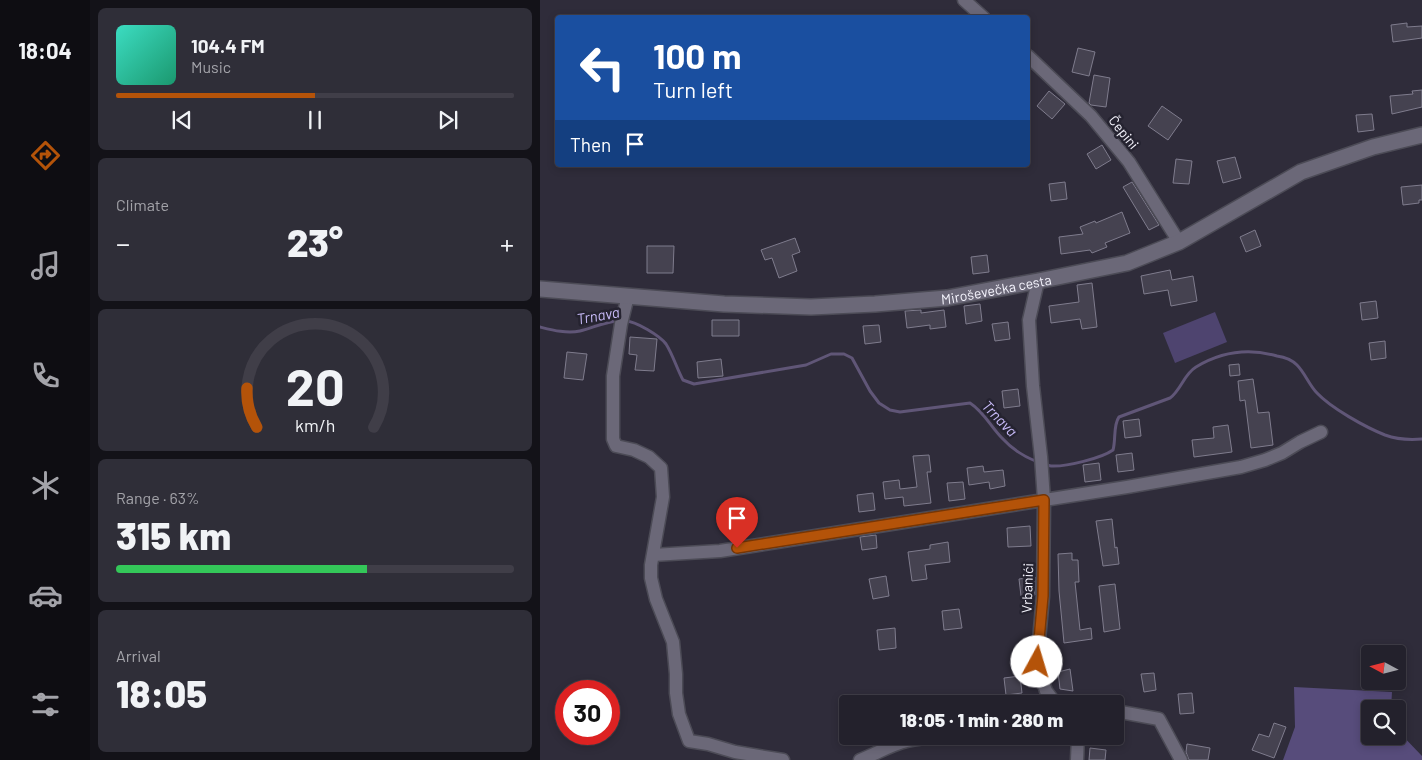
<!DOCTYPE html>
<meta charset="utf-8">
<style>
body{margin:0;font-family:Barlow,sans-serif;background:#2f2e38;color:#f1f3f6;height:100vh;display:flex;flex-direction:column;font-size:19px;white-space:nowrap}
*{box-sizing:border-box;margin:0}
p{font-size:16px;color:#a3a3a9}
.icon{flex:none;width:28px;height:28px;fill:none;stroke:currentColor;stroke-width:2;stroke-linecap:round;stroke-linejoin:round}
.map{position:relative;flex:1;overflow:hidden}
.details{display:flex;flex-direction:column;gap:8px;padding:8px;background:#131218;width:450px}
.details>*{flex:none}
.guide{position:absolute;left:15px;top:15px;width:475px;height:152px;border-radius:5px;box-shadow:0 2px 8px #0003,0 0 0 1px #403e48;background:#1a4fa0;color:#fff;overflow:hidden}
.needle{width:32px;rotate:277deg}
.controls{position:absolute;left:821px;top:645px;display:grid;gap:10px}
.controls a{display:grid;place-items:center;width:45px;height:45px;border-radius:5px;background:#23212c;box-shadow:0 2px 8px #0003,0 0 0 1px #403e48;font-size:25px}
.speed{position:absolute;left:15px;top:680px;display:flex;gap:10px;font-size:25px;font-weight:700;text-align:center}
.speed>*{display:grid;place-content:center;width:65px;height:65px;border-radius:50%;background:#23212c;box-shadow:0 2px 8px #0003,0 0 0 1px #403e48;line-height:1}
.speed .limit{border:8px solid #d22;background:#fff;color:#111}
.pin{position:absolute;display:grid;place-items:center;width:42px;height:42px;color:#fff;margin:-51px -21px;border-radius:50% 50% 50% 0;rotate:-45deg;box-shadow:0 0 5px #0007}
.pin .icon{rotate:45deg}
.me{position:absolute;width:55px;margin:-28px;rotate:6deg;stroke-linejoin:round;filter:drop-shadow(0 0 4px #0008)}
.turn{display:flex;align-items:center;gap:18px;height:105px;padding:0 15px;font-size:22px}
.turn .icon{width:65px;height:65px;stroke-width:2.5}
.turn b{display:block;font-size:35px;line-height:42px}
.then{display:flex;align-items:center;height:48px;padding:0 15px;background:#0003;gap:10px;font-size:19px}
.big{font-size:38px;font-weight:800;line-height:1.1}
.details .widget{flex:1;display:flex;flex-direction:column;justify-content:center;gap:8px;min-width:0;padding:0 18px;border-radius:8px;background:#2f2e38}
.details .dial{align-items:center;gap:0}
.dial svg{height:130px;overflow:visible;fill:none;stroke:#403e48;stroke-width:7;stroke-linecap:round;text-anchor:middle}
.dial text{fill:#f1f3f6;stroke:none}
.song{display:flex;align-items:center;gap:15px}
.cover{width:60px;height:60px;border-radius:8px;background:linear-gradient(135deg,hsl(170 70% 55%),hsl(160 70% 35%))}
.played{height:5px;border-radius:2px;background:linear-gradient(90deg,#b45309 50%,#403e48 50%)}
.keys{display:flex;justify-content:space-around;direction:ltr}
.heat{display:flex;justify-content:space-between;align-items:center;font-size:28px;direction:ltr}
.charge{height:8px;border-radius:4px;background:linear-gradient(90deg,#34c759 63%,#403e48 0)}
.trip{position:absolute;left:299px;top:695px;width:285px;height:50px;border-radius:5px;background:#23212c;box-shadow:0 2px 8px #0003,0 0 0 1px #403e48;font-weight:800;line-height:50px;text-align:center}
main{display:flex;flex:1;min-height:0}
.menu{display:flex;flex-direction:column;width:90px;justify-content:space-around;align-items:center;background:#0e0d12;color:#a3a3a9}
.menu .icon{width:35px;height:35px}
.menu .active{color:#b45309}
.menu b{font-size:22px;color:#f1f3f6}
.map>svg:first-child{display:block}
</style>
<main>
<nav class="menu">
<b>18:04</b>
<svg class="icon active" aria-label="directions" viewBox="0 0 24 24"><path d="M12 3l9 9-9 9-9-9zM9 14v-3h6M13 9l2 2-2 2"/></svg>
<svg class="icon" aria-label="music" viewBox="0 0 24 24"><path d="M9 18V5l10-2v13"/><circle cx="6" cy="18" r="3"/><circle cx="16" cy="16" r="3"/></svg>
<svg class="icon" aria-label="phone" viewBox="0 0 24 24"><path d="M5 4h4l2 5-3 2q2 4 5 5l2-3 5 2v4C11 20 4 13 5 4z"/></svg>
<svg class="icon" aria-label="climate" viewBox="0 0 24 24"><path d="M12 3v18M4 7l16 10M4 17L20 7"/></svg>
<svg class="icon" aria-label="car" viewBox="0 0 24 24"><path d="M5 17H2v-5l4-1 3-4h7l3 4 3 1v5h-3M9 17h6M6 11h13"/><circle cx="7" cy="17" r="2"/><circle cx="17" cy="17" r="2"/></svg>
<svg class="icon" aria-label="filters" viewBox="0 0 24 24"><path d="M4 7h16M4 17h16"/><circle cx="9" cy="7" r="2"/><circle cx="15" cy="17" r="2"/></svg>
</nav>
<section class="details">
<div class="widget">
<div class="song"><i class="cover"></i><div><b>104.4 FM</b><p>Music</p></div></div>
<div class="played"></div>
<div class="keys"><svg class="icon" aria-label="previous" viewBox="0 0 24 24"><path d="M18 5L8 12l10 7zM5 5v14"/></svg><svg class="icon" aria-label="pause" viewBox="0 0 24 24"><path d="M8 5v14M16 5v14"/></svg><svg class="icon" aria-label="next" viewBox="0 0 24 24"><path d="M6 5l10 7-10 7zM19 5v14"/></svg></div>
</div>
<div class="widget"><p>Climate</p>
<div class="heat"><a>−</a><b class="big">23°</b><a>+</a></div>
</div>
<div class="widget dial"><svg viewBox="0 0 100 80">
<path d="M14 69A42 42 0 1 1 86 69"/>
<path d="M14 69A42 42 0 0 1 8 45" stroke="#b45309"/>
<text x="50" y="56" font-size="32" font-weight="700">20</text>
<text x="50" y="72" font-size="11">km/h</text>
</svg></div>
<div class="widget"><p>Range · 63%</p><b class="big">315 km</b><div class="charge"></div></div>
<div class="widget"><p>Arrival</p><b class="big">18:05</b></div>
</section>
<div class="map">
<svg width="882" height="760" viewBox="0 0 882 760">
<rect width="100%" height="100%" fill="#2f2c3a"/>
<path fill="#4e446f" d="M675,312L687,342L635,363L623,333Z"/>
<path fill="#574c7b" d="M754,687L852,692L851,709H830V736H858V731L882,756V760H743L755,727Z"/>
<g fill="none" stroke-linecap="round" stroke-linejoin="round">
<path stroke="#605677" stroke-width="3" d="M85,321C96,321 120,336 126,344C133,355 137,369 143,380L154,384L266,365L291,354H304L312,358L330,391L339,403L350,410L360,412L430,403C444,412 451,427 462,438C472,449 484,457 498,462
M0,327C12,330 27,334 40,331C53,328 66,321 79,321
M504,463C506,464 509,466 511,466C526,467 562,458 573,450C576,440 573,425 579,417L630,398C641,390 644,374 656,367C681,352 709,348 737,356C744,357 752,360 757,365C765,373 769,385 777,393C791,408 825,427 845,435C856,439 870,440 882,439"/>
</g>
<path fill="#454250" stroke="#7f7c8d" d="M867,23V27L882,26V38L853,42L851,25Z
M538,48L555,52L549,76L532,72Z
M554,75L570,78L566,107L551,105L549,103Z
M882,90V107L852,114L850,96L873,94L872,91Z
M509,91L525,104L512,119L497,106Z
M622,106L642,120L628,140L608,126Z
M832,114L834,130L818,132L816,115Z
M562,145L571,160L556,169L547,154Z
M695,157L701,178L683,183L677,161Z
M636,159L652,161L649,184L633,183Z
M525,182L527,199L511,201L509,184Z
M592,182L619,225L609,230L583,187Z
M882,185V200H879V203L863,205L861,187Z
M582,212L590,233L565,243L567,247L552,253L550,250L521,254L519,237L543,234L540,227L555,221L556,223Z
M715,230L721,246L706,252L700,237Z
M255,238L260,252L252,255L257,271L239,278L232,258L225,260L221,250Z
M107,246H134L133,273H107Z
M447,255L449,272L433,274L431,257Z
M630,270L632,280L653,276L657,301L631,306L628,290L604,294L601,276Z
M552,283L557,327L542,329L540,319L511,323L509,306L539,302L537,285Z
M836,301L838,318L822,320L820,303Z
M440,304L442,321L426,324L424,306Z
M381,310V313L404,310L406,327L390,329V325L367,328L365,311Z
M172,320H199V336H172Z
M468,322L470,339L455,341L452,324Z
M339,325L341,342L325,344L323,326Z
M90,337L117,339L114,371L95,370L97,355L89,354Z
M845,341L846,358L831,360L829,343Z
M27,352L47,354L43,380L24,378Z
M181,359L183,376L158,378L157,362Z
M699,364L700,375L690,376L689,365Z
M713,379L718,413L729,412L733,445L711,448L705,400L700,401L698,381Z
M478,389L480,406L464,408L462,391Z
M599,419L601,436L585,438L583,421Z
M688,425L692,452L654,457L652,440L674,438L673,427Z
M592,453L594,470L578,472L576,455Z
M389,455L391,472H387L391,503L364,506L363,497L345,499L343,482L359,480L360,489L377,487L373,456Z
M559,463L561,480L545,482L543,465Z
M443,466L444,472L463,470L465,486L450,489L449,482L429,485L427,468Z
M423,482L425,499L409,501L407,483Z
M333,493L335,510L319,512L317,495Z
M572,519L575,548L577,547L579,564L563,566L556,521Z
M490,526L491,546L468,547L467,528Z
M336,535L337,548L322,550L320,537Z
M408,542L410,562L385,565L387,579L372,581L368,552L390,549V545Z
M532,553V560H538L539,582H535L540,630L551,628L552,639L524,643L519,591L518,554Z
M346,576L349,596L333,599L329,579Z
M495,577V595L481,596L479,579Z
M575,584L580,629L564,632L559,586Z
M419,609L422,628L404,630L402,611Z
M355,628L356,648L339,650L337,630Z
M530,669L533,691L520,689L518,672Z
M614,673L616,690L604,692L601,674Z
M480,676L482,693L466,695L464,678Z
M652,693L654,713L640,714L638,694Z
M734,723L746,727L734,758L712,750L719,734L729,737Z
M647,744L670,748L668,760H649L646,752Z
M550,748L566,750L565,760H549Z"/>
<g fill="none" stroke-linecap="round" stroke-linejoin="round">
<defs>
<path id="minor" d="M424,0L444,18
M488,56L551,116L589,162L639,242
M498,281L489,320L493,386L501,457L504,500L503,596L497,662L506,691L516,704
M88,296L81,324L73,376V439L76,446L94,450L109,457L121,468L123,497L111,565V578L116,599L133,642L136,674V693L139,714L149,741L168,744L195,752L243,760
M113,555L180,551L587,487L701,467L725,460L742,453L760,442L781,432
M575,711L619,719L641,760
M320,760C336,754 350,745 367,741C401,733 436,740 470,736
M537,760L538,736"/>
<g id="secondary">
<path id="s1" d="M0,289L184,304L271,307L335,304L407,298L498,281L587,263L639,242L761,172L833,147L882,135"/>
</g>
</defs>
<use href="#minor" stroke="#4c4b56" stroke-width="15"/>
<use href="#secondary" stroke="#4c4b56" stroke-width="18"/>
<use href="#minor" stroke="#6b6878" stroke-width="12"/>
<use href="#secondary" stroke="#6b6878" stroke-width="15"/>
</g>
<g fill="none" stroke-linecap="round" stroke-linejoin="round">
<defs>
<path id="route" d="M197,548L504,500L503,596L497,662"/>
</defs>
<use href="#route" stroke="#753606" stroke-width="12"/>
<use href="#route" stroke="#b45309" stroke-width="9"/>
</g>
<g text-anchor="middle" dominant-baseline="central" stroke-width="5" stroke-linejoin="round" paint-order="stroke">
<g font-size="14" fill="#f5f4fd" stroke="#252330">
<text transform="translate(584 132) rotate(51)">Čepini</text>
<text stroke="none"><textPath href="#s1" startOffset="458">Miroševečka cesta</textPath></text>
<text transform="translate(487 588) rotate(-88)">Vrbanići</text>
</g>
<g font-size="15" font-style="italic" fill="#c6b9f6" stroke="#252330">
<text transform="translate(58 315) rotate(-10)">Trnava</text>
<text transform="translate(460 418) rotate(46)">Trnava</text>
</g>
</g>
</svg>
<div class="controls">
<a><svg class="needle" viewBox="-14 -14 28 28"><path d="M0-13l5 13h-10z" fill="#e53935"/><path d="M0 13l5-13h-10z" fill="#a3a3a9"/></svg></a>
<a><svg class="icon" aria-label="search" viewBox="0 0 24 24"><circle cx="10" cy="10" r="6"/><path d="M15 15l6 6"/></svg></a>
</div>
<div class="speed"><div class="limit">30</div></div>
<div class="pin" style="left:197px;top:548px;background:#d93025"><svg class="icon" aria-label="arrive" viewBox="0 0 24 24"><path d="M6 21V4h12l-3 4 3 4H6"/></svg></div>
<svg class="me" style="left:497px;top:662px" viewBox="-20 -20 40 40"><circle r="19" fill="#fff"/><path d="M0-13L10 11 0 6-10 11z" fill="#b45309"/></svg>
<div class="trip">18:05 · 1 min · 280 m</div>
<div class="guide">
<div class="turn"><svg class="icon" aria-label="left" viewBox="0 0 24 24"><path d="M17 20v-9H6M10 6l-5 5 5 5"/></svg><div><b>100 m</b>Turn left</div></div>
<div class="then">Then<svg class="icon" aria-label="arrive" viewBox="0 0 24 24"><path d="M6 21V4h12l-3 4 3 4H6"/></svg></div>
</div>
</div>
</main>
